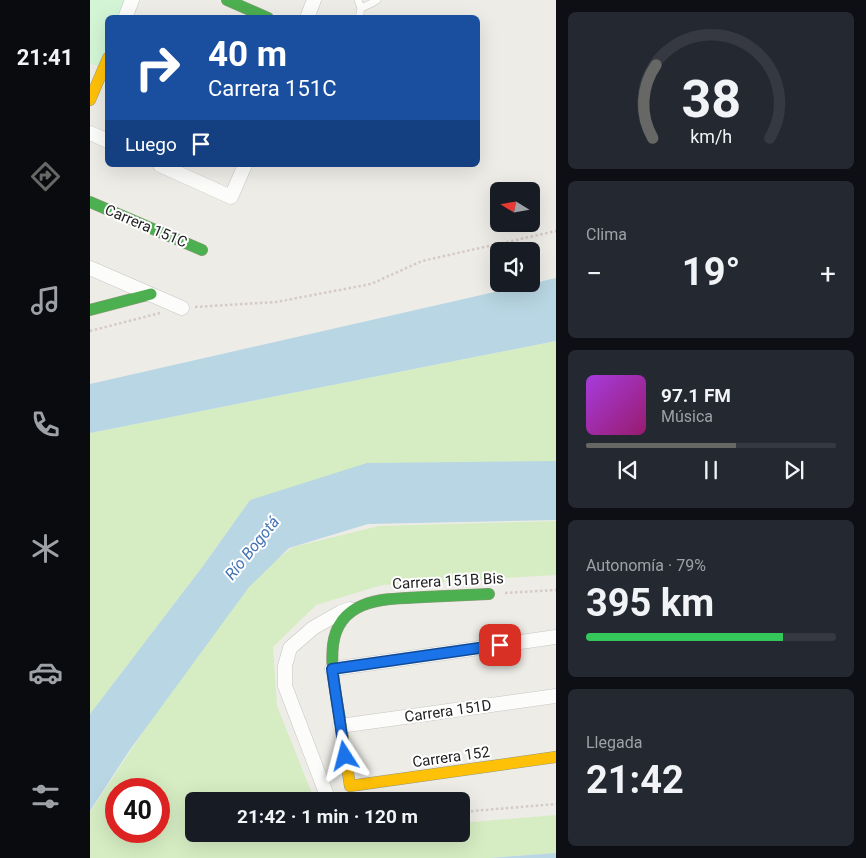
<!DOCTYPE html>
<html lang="es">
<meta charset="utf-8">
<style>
body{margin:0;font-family:Roboto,sans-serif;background:#242831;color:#f1f3f6;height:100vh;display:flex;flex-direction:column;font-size:19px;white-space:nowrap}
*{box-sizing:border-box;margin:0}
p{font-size:16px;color:#9ea1a6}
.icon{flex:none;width:28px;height:28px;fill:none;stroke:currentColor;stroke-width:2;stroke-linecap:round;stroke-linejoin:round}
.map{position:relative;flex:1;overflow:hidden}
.details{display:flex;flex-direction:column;gap:12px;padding:12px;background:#0d0f14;width:310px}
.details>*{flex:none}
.guide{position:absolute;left:15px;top:15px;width:375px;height:152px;border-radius:8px;box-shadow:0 5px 20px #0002;background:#1a4fa0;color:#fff;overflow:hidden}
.needle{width:32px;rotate:281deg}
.fabs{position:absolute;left:400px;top:182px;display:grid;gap:10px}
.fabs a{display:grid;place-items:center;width:50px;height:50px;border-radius:8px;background:#171b24;box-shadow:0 5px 20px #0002;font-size:25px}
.speed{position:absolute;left:15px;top:778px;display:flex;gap:10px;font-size:25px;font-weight:700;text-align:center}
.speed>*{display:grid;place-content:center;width:65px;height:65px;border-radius:50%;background:#171b24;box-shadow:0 5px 20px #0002;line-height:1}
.speed .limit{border:8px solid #d22;background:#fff;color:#111}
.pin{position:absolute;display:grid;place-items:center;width:42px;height:42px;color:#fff;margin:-21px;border-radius:10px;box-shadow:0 2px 8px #0006}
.me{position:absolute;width:55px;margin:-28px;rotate:351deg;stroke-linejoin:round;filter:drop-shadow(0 0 4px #0008)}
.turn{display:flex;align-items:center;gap:18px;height:105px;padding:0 20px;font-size:22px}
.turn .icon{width:65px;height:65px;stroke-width:2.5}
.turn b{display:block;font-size:35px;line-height:42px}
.then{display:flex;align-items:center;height:48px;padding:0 20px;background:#0003;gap:10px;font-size:19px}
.big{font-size:38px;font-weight:700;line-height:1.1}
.details .widget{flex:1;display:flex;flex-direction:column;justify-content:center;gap:8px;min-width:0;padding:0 18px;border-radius:8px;background:#242831}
.details .dial{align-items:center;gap:0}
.dial svg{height:130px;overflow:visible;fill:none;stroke:#363941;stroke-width:7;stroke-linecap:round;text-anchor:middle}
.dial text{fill:#f1f3f6;stroke:none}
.song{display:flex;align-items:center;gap:15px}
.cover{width:60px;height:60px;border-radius:8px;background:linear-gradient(135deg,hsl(280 70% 55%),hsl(320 70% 35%))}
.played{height:5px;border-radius:2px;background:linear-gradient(90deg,#676765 60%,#363941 60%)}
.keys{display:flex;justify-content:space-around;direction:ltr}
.heat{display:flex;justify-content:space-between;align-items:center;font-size:28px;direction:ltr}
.charge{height:8px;border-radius:4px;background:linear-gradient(90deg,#34c759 79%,#363941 0)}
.trip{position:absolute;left:95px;top:792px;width:285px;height:50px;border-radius:8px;background:#171b24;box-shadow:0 5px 20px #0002;font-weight:700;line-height:50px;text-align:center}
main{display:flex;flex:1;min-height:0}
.tabs{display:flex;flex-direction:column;width:90px;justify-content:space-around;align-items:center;background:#090b0e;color:#9ea1a6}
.tabs .icon{width:35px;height:35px}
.tabs .on{color:#676765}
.tabs b{font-size:22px;color:#f1f3f6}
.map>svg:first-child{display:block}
</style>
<main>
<nav class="tabs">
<b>21:41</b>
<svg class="icon on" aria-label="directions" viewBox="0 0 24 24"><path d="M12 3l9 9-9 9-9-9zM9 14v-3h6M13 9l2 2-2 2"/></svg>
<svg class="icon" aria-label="music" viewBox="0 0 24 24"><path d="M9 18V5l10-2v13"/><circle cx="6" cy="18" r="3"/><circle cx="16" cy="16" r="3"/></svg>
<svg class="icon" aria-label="phone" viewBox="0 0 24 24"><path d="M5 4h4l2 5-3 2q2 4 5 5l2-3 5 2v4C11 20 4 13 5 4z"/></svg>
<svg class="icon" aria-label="climate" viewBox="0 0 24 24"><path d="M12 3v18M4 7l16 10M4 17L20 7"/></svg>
<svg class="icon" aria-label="car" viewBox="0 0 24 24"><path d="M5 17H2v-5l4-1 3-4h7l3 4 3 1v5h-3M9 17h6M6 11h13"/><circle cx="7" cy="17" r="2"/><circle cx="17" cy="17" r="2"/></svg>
<svg class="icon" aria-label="filters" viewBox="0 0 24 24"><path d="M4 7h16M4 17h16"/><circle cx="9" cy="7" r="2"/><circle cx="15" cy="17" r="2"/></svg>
</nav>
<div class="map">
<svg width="466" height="858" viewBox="0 0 466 858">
<rect width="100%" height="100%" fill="#edece7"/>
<path fill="#d6edc3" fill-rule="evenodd" d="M466,341V462L160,500L113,566L0,714V433Z
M466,521V575L292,585L226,605L183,647L187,706L225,801H104V834H252L261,841L274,834H371V823L466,815V853L398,858H0V812L129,617L169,573L203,547L289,526ZM26,789H69V831H26Z"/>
<path fill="#d3f5d6" d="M0,0H37L30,17L18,18L17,47L9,67L0,63Z"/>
<path fill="#b8d6e3" d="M466,278V341L0,433V384Z
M466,461V520L278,524L199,548L159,587L39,751L0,811V714L113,566L160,500L277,463Z
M466,853V858H398Z"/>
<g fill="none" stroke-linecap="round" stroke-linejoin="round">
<defs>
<path id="lane" d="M268,0L271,8L269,18
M271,8L282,3L287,0"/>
<path id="street" d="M35,18L42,0
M217,18L224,0
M0,133L18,141
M70,165L141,197L155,165
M0,268L92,308
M242,669L466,637
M250,726L466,696
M239,801L195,686V666L200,648L223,628L251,612L260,609"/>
<path id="fast" d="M137,0L178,18
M0,202L112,250
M0,310L61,294
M251,725C247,699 240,672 243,645C249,597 297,599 334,597C356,596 377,595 399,594"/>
<path id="slow" d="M0,100L18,58
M251,725L260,786L466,757"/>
</defs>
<use href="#lane" stroke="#c6c6c3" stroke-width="8"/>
<use href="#street" stroke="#c6c6c3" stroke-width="15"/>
<use href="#fast" stroke="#94987e" stroke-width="12"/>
<use href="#slow" stroke="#94987e" stroke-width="12"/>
<path stroke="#d7cac6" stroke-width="2.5" stroke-dasharray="2.5 2.5" stroke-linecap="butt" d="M105,307L186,302L281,284L332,261L466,231
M0,331L70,313
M415,593L466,590
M371,812L466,804"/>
<use href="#lane" stroke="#fcfcfb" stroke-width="7"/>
<use href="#street" stroke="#fcfcfb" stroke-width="14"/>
<use href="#fast" stroke="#4caf50" stroke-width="11"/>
<use href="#slow" stroke="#ffc107" stroke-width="11"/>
</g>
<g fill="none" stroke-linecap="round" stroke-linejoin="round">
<defs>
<path id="route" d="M255,756L242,669L410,645"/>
</defs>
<use href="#route" stroke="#114b97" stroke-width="12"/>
<use href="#route" stroke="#1a73e8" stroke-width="9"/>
</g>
<g text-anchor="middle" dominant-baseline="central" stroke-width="4" stroke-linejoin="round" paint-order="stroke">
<g font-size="15" fill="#1f1f1f" stroke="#fff">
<text transform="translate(56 226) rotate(23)">Carrera 151C</text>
<text transform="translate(358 581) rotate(-3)">Carrera 151B Bis</text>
<text transform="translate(358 711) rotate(-8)">Carrera 151D</text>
<text transform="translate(361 757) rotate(-8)">Carrera 152</text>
</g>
<g font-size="16" font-style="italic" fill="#4473b5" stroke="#fff">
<text transform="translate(162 548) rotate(-51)">Río Bogotá</text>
</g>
</g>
</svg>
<div class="fabs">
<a><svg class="needle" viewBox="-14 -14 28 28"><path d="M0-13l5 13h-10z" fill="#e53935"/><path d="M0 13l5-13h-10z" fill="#9ea1a6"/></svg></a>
<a><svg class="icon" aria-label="sound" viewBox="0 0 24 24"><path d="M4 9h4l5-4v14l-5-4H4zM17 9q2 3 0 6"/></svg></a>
</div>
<div class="speed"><div class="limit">40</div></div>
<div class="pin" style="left:410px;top:645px;background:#d93025"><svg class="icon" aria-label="arrive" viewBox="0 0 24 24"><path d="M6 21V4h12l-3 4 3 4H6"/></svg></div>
<svg class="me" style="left:255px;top:756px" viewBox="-20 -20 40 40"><path d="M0-17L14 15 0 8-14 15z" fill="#1a73e8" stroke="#fff" stroke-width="4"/></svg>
<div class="trip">21:42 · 1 min · 120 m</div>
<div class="guide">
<div class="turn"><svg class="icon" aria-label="right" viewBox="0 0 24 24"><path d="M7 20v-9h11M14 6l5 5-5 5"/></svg><div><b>40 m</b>Carrera 151C</div></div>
<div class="then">Luego<svg class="icon" aria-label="arrive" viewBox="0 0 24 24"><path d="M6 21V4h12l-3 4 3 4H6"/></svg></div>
</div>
</div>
<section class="details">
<div class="widget dial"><svg viewBox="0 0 100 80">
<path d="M14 69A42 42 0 1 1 86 69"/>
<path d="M14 69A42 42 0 0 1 16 24" stroke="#676765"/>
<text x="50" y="56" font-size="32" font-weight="700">38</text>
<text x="50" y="72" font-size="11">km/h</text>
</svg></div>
<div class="widget"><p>Clima</p>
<div class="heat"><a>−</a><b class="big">19°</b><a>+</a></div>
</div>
<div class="widget">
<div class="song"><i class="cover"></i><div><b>97.1 FM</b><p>Música</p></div></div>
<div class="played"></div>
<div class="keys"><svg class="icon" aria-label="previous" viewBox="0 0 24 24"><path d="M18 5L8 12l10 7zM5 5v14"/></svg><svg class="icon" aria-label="pause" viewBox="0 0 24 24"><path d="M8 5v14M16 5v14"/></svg><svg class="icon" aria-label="next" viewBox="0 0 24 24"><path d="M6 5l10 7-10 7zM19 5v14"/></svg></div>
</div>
<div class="widget"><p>Autonomía · 79%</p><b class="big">395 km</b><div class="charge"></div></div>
<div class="widget"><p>Llegada</p><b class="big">21:42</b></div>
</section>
</main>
